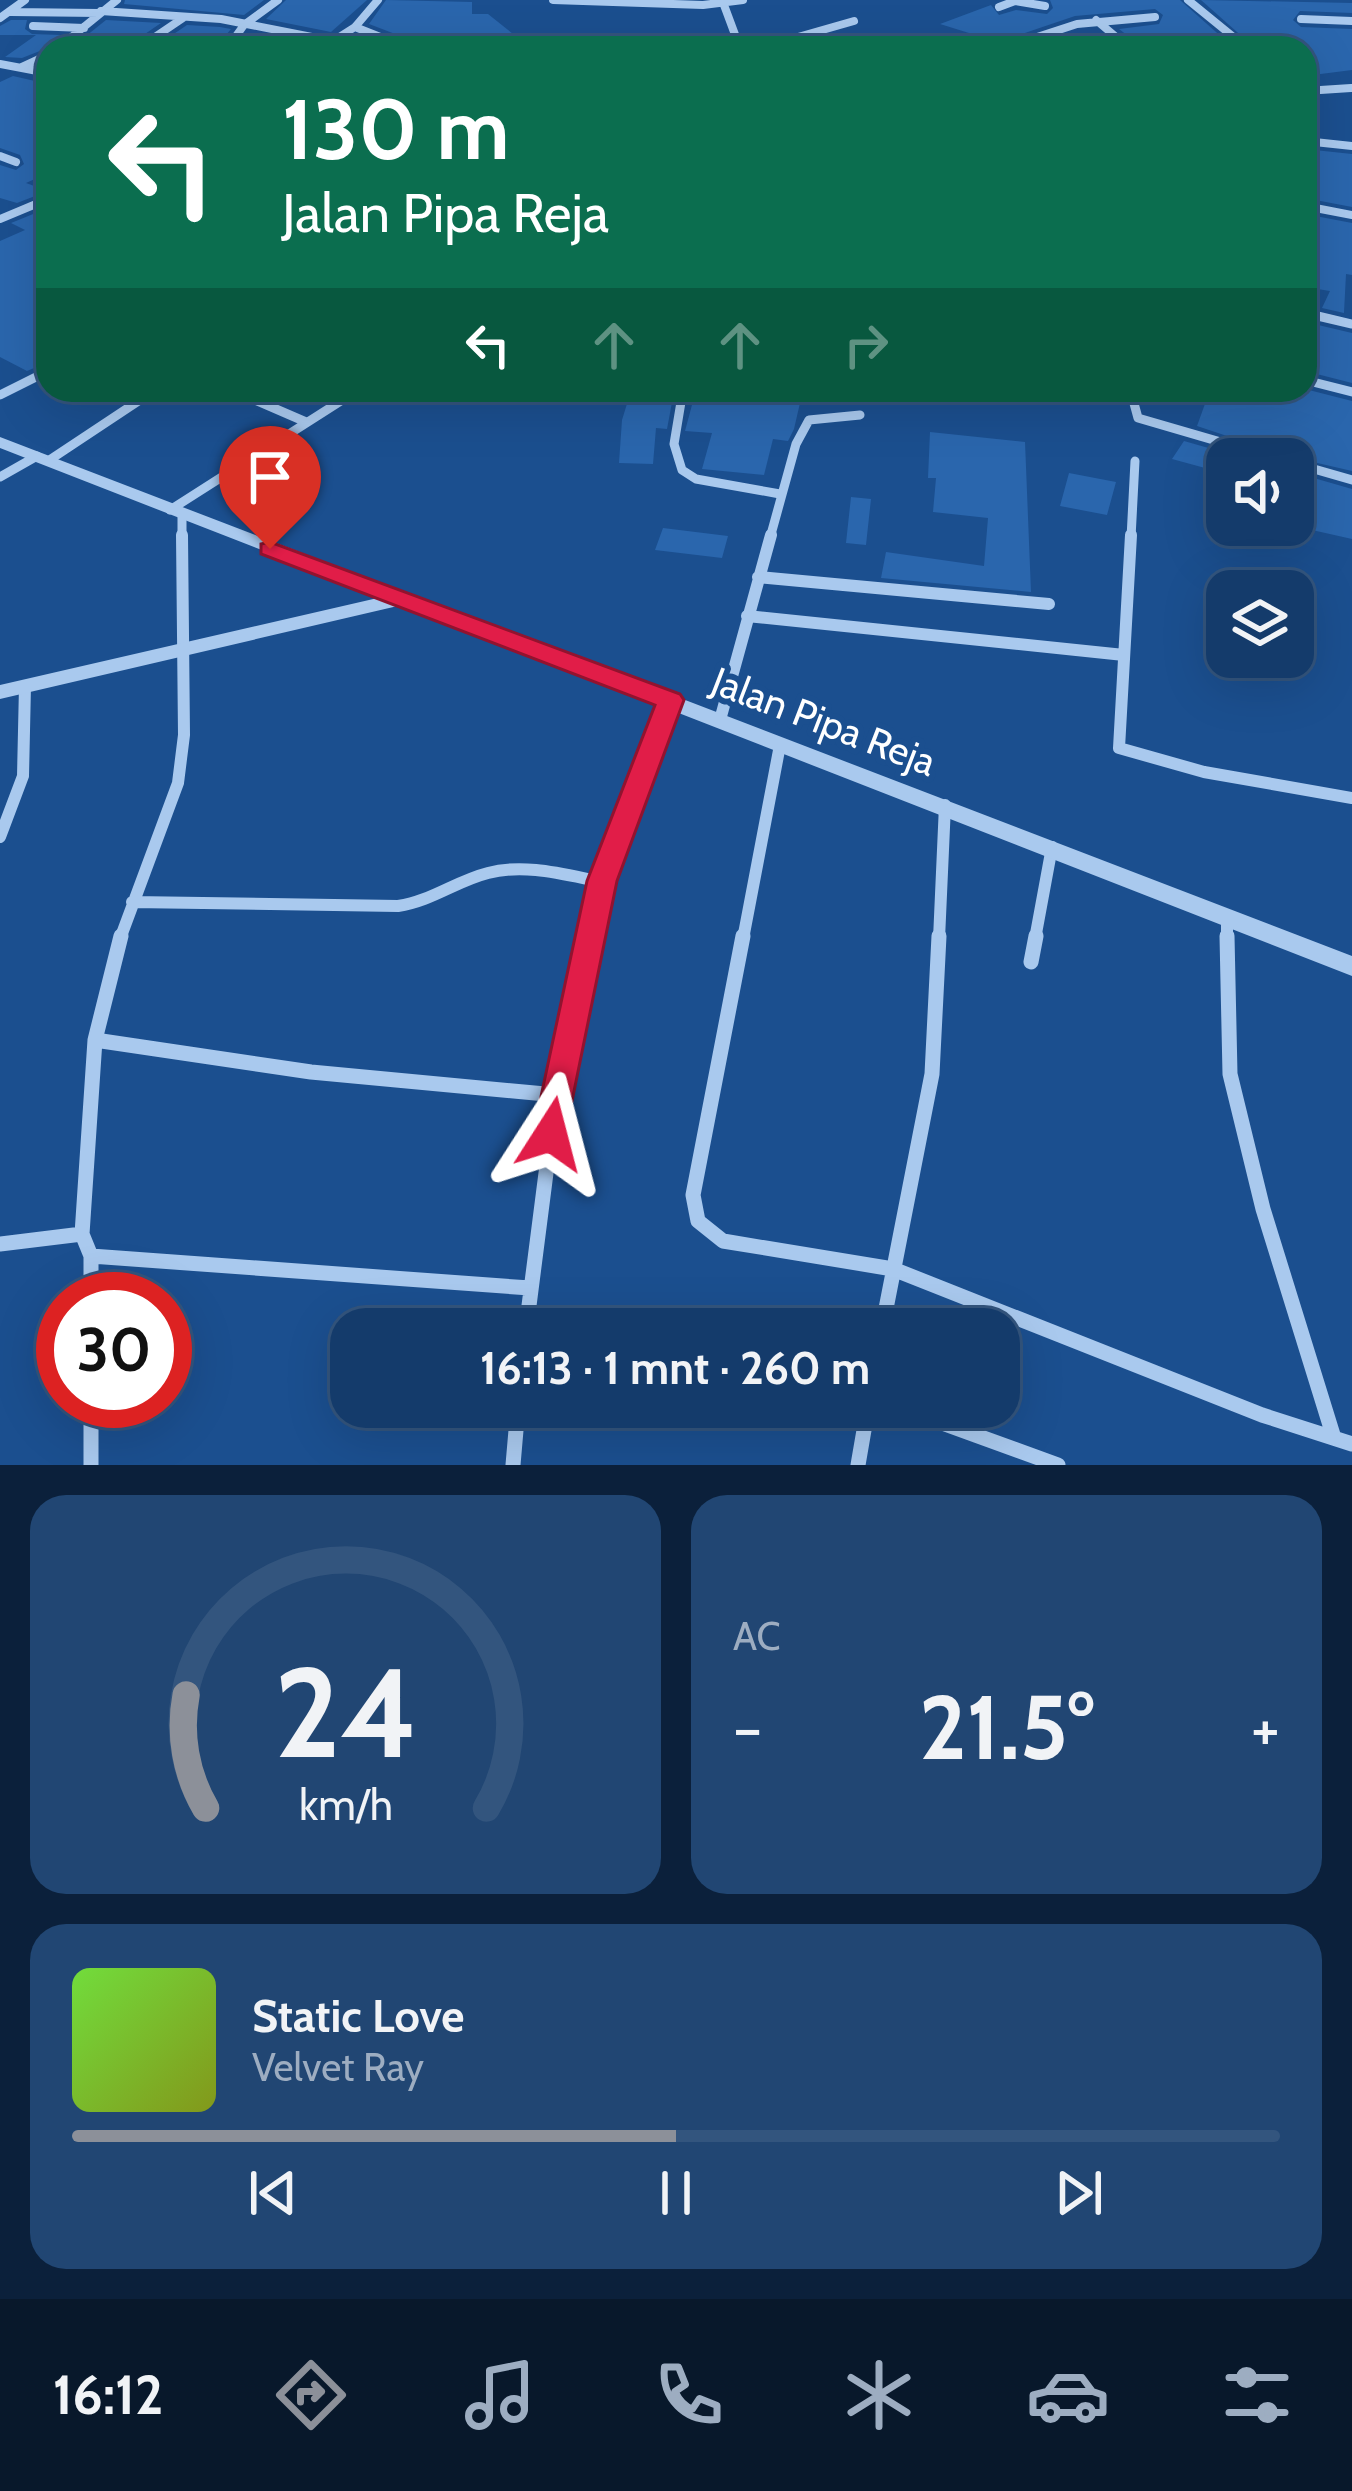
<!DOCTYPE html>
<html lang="id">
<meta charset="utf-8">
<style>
body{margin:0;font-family:Cabin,sans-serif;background:#214673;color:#f1f3f6;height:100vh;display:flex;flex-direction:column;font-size:45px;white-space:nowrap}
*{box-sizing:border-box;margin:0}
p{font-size:39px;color:#9dadc1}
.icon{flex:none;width:66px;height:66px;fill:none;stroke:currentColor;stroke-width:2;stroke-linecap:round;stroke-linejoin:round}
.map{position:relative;height:1465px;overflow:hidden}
.side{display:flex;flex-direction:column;gap:30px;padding:30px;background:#0b203b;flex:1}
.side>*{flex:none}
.top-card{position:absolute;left:36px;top:36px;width:1281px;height:366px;border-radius:36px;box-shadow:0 12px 48px #0002,0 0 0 3px #33557e;background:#0b6e4f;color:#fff;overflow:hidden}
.buttons{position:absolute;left:1206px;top:438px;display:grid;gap:24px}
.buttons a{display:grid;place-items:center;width:108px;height:108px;border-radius:24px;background:#143b6b;box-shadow:0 12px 48px #0002,0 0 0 3px #33557e;font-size:60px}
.speed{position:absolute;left:36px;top:1272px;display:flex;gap:24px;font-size:60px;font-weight:700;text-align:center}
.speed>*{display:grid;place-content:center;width:156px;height:156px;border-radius:50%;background:#143b6b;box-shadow:0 12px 48px #0002,0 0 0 3px #33557e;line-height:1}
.speed .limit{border:18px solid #d22;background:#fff;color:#111}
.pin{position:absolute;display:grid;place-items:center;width:102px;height:102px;color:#fff;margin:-123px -51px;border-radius:50% 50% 50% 0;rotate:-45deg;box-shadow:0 0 12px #0007}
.pin .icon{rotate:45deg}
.me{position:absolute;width:132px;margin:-66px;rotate:9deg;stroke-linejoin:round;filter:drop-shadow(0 0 9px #0008)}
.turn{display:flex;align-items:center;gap:42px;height:252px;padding:0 48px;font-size:54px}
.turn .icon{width:156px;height:156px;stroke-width:2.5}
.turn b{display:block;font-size:84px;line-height:102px}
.lanes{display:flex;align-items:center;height:114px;padding:0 48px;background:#0003;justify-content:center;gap:60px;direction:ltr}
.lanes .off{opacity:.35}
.big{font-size:90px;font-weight:700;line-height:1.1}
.side .card{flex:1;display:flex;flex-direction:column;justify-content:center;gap:18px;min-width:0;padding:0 42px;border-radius:36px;background:#214673}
.side .dial{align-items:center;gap:0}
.dial svg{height:312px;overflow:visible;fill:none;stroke:#33557e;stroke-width:7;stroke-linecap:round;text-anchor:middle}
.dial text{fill:#f1f3f6;stroke:none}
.song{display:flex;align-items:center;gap:36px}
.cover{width:144px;height:144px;border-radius:18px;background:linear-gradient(135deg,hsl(100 70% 55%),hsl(70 70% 35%))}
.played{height:12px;border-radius:6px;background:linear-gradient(90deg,#8c9099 50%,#33557e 50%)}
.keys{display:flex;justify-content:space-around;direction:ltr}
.heat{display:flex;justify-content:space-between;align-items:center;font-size:66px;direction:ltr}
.side .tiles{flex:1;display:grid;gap:30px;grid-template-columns:1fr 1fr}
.card:last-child{grid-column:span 2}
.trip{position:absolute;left:330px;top:1308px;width:690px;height:120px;border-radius:36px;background:#143b6b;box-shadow:0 12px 48px #0002,0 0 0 3px #33557e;font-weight:700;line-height:120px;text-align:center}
.tabs{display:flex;height:192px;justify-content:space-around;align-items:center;background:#08182b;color:#9dadc1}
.tabs .icon{width:84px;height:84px}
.tabs .active{color:#8c9099}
.tabs b{font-size:54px;color:#f1f3f6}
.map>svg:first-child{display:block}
</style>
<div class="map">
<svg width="1352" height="1465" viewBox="0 0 1352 1465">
<rect width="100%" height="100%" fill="#1b4f8f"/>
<path fill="#2a66ad" d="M125,0H264L244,15L124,4Z
M286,0H367L331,32L266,19Z
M386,0L472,2V14H488L523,42L489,48H416L411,40L369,24Z
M1050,0H1180L1234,48H1144L1119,29L1159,24L1163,15L1155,9L1075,16L998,42L940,24L991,5L999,15L1016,10L1047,14L1053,8Z
M1201,0L1352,3V13L1300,11L1293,20L1301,27L1352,29V70L1305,76V48H1255Z
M11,20H27L25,29L32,34L61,35L50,47L22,58L5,57L36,35H0V26Z
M106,20L161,23L142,36L145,48H71Z
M187,25L220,27L231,29L226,35L190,40L184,48H153Z
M13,76L48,84V173L26,183L48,191L17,203L0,198V165L16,170L24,164L20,155L0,148V82Z
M1305,149L1352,154V207L1305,198Z
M48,208V362L27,371L0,357V241L25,230L11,223Z
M1305,214L1352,223V275L1346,274L1344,313L1322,308L1330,291L1305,287Z
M1314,324L1352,333V383L1305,371V341Z
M1305,389L1352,401V471L1287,456L1197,426L1210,390Z
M696,390H803L794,429L788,441L773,439L764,475L702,469L712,433L685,431Z
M630,394L673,397L667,429L656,428L653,464L619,463L622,420Z
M930,432L1025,442L1031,592L881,578L886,552L984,566L988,518L933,512L936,478H928Z
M1184,441L1247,459H1227V474L1172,459Z
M1293,472L1352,489V539L1312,530L1315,517L1293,510Z
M1069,473L1116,482L1107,515L1060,506Z
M851,497L871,499L866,545L846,543Z
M663,528L728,536L722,558L655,550Z"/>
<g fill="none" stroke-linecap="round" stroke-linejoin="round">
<path stroke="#a9c9ee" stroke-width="8" d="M553,0L703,5L743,0
M1188,0L1247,48
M724,5L740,48
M999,7L1015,1L1045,6
M101,11L221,19L332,41
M11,12L99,13
M0,18L25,0
M1301,19L1352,21
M1096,20L1129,48
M33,26L84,28
M355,27L408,48
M736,39L798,37L854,21
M149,41L183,18
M58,48L117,0
M192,48L231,43L244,25L278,0
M322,48L355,27L378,0
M1004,48L1077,24L1155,17
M0,64L48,73
M22,67L48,55
M1305,91L1351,88
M1305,141L1352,146
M0,156L16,162
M1305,206L1352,215
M0,219L48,199"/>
<path stroke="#a9c9ee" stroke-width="9" d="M1305,313L1352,324
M1305,380L1352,392
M232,390L306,422
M683,390L674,444L682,470L696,479L780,494
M1114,390L1132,396L1138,418L1279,459
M0,395L48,371
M48,461L155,390
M1293,463L1352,480
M0,477L37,456
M170,510L358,390
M182,516V538
M770,538L796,444L809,420L860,415
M1131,538L1135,461"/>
<path stroke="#a9c9ee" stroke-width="12" d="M1131,535L1119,748L1204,772L1352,798
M758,577L1049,604
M747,616L1124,655
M720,720L771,535
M0,837L23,776L25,686
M132,902L398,906C432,901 456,881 488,873C525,863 566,875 603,882
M1227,916V939
M120,939L178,783L184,735L182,535
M590,939L603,882L670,700
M743,939L780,745
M939,939L945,805
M1035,939L1052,847"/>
<path stroke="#a9c9ee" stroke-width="15" d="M743,936L693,1195L698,1221L723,1241L893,1269L1262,1415L1352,1444
M1227,936L1230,1074L1263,1209L1334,1438
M1031,962L1036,936
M95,1040L311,1072L556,1095
M0,1244L82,1234
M91,1256L530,1288
M91,1299V1256L82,1234L95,1040L121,936
M526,1329L556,1095L591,936
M882,1329L932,1074L939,936
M91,1401V1465
M898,1407L1058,1465
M513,1465L518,1407
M858,1465L868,1407"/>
<path fill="#a9c9ee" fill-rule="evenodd" d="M0,437L1352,956V976L402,605L0,699V685L382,597L0,448Z"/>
</g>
<path fill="#e11d48" stroke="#92132f" stroke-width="3" d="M270,542L680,694L684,700L617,881L563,1145L551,1149L539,1145L533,1134L587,881L655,705L261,554V544Z"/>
<g text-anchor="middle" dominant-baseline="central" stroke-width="12" stroke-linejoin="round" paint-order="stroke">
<g font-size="39" fill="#fff" stroke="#1b4f8f">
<text transform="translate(824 721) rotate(21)">Jalan Pipa Reja</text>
</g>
</g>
</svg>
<div class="buttons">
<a><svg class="icon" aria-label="sound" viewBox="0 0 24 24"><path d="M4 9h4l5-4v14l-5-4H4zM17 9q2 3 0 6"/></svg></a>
<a><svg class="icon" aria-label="layers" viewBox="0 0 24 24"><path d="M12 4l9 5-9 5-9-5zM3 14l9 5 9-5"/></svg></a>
</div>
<div class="speed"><div class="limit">30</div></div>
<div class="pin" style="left:270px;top:549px;background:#d93025"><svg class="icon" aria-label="arrive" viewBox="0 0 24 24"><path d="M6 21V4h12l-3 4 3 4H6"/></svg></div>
<svg class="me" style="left:551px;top:1134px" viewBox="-20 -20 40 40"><path d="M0-17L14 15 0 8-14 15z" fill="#e11d48" stroke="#fff" stroke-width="4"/></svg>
<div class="trip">16:13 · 1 mnt · 260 m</div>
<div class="top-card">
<div class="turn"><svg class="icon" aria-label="left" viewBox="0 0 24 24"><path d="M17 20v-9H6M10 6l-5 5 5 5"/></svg><div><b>130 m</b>Jalan Pipa Reja</div></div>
<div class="lanes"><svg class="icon" aria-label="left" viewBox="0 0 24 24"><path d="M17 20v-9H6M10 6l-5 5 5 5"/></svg><svg class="icon off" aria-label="ahead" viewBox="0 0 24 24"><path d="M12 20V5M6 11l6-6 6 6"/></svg><svg class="icon off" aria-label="ahead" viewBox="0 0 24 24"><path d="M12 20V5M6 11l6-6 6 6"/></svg><svg class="icon off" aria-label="right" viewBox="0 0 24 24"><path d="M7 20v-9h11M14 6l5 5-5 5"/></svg></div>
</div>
</div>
<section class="side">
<div class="tiles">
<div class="card dial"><svg viewBox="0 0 100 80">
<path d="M14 69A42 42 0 1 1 86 69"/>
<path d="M14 69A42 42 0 0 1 9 40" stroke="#8c9099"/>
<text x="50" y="56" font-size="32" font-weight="700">24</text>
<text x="50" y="72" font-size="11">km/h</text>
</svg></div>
<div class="card"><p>AC</p>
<div class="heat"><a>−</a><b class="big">21.5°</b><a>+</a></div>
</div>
<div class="card">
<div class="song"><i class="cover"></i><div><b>Static Love</b><p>Velvet Ray</p></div></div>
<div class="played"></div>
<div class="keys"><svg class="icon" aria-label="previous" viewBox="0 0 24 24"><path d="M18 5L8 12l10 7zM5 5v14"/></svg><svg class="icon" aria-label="pause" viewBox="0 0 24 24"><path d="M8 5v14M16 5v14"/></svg><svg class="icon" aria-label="next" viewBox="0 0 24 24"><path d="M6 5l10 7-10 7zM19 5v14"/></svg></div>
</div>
</div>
</section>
<nav class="tabs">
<b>16:12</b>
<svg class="icon active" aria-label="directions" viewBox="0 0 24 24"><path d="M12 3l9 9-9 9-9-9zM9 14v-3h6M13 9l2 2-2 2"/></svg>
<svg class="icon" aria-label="music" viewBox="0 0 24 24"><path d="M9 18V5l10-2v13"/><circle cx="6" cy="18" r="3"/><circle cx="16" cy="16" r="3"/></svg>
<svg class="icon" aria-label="phone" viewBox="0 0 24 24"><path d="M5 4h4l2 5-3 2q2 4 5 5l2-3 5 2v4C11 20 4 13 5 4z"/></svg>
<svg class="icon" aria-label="climate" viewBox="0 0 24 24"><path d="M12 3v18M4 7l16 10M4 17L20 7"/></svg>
<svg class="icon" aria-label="car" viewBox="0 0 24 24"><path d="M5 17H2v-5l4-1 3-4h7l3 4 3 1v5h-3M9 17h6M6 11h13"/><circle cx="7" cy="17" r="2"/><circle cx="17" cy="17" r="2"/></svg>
<svg class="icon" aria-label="filters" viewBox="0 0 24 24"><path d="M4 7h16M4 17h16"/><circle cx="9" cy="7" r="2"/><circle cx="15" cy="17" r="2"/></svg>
</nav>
